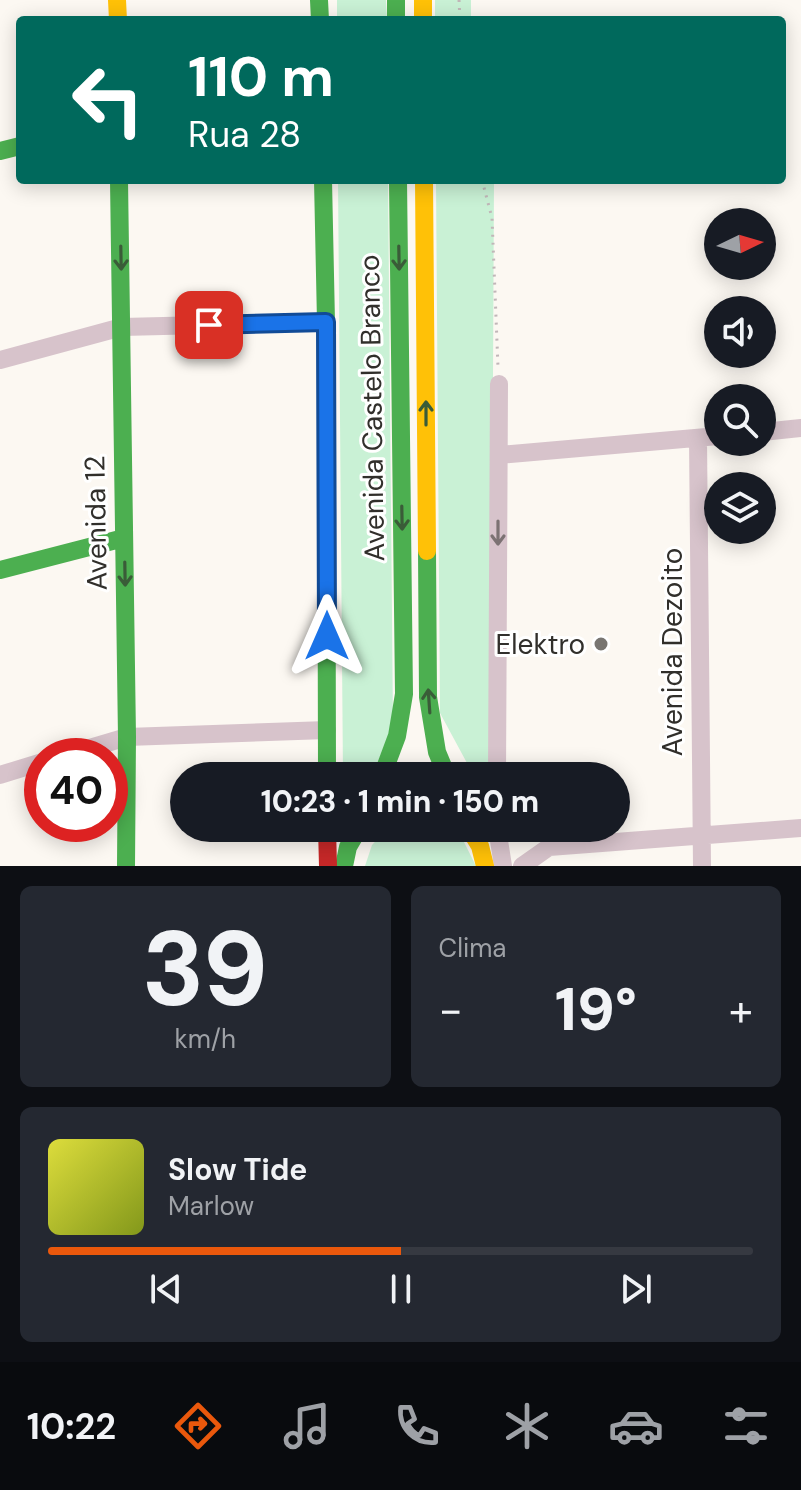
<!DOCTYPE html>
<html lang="pt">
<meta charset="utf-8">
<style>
body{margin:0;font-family:"DM Sans",sans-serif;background:#242831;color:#f1f3f6;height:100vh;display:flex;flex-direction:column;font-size:30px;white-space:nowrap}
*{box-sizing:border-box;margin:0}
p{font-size:26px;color:#9ea1a6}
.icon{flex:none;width:44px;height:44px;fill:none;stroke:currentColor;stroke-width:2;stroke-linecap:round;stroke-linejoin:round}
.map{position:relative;height:866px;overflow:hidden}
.details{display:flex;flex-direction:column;gap:20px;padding:20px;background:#0d0f14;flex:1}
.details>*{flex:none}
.banner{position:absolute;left:16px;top:16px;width:770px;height:168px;border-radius:8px;box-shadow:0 4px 20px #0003;background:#00695c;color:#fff;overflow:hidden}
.needle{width:52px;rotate:85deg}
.controls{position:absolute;left:704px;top:208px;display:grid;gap:16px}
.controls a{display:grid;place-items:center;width:72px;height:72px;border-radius:50%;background:#171b24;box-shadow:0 4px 20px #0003;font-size:40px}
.speed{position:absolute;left:24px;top:738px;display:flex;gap:16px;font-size:40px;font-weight:700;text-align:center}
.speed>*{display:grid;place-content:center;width:104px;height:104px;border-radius:50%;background:#171b24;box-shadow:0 4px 20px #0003;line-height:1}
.speed .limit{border:12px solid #d22;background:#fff;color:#111}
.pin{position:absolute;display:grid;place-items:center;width:68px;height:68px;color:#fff;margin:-34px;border-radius:16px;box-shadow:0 4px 12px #0006}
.me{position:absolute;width:88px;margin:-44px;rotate:0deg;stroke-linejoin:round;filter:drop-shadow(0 0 6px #0008)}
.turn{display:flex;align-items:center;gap:28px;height:168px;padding:0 40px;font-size:36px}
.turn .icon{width:104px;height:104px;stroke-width:2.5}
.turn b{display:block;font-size:56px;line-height:68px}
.big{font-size:60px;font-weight:800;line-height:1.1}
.details .tile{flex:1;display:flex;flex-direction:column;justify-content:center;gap:12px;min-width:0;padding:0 28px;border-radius:12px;background:#242831}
.details .dial{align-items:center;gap:0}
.dial b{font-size:104px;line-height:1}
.song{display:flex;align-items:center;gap:24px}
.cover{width:96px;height:96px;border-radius:12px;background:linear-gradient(135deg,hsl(60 70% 55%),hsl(70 70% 35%))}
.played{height:8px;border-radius:4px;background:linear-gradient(90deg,#ea580c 50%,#363941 50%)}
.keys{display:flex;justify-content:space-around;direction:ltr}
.heat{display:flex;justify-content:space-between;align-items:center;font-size:44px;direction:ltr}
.details .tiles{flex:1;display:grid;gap:20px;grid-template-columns:1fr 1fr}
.tile:last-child{grid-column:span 2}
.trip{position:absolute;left:170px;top:762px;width:460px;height:80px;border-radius:40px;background:#171b24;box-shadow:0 4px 20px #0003;font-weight:800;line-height:80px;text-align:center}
.dock{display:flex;height:128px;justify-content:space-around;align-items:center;background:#090b0e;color:#9ea1a6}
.dock .icon{width:56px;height:56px}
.dock .on{color:#ea580c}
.dock b{font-size:36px;color:#f1f3f6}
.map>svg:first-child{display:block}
</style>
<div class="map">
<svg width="801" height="866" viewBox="0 0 801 866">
<rect width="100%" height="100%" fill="#fcf8f2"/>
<path fill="#c9f1d5" d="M337,0H386L387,20H337Z
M435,0H471V20H435Z
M338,180H388L393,724L372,776H343Z
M436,180H494L491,776H474L440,713Z
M388,828H453L459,832L476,866H365L372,845Z"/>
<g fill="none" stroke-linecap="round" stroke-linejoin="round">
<path stroke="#c1b6b8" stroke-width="3" stroke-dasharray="2 6" stroke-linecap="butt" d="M459,0L460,20
M482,180L492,218L498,367"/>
<path stroke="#d7c3cb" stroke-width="18" d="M0,360L122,327L326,322
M762,432L801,428
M698,438L702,866
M499,455L718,436
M63,756L127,737L327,730
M0,775L42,762
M497,776L499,384
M497,828L503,866
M522,866L549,847L801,828"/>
<path stroke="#4caf50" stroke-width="18" d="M319,0L320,20
M396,0V20
M0,151L20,146
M119,180L127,737L126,866
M323,180L326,322L327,776
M427,551L428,697L437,752L447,776
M0,570L124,538
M382,776L397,736L404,694L398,180
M344,866L348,847L359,828"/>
<path stroke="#ffc107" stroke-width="18" d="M117,0L118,20
M423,0V20
M424,180L427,551
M469,828L480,846L485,866"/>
<path stroke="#c62828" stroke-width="18" d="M327,828L328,866"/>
</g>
<defs><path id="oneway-shaft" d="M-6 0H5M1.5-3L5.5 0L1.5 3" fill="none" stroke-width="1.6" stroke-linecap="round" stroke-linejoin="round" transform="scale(2)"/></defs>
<g stroke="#3a5c38">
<use href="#oneway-shaft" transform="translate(121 258) rotate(89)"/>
<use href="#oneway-shaft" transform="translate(399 258) rotate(89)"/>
<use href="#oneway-shaft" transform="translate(426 413) rotate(-90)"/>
<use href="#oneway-shaft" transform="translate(402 518) rotate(89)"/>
<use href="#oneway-shaft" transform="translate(125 574) rotate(89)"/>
<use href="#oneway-shaft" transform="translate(429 701) rotate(-94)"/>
</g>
<use stroke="#7c7273" href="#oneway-shaft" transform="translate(498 533) rotate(90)"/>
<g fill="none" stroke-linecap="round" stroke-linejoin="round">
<defs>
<path id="route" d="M209,325L326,322L327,636"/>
</defs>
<use href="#route" stroke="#114b97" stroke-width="20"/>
<use href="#route" stroke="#1a73e8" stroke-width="14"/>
</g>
<circle fill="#787571" stroke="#fff" stroke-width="3" cx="601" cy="644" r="8"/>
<g text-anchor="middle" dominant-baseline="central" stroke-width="6" stroke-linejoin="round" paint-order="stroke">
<g font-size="28" fill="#312f2b" stroke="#fff">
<text transform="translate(372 408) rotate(-91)">Avenida Castelo Branco</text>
<text transform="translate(96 523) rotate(-91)">Avenida 12</text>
<text transform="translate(672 652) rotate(-90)">Avenida Dezoito</text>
</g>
<g font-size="28" fill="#312f2b" stroke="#fff" text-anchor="end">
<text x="585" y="644">Elektro</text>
</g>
</g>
</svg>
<div class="controls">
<a><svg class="needle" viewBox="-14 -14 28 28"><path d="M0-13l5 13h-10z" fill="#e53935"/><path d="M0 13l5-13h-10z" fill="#9ea1a6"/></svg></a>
<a><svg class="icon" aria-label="sound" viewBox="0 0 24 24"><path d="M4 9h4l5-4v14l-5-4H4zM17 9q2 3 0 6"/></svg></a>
<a><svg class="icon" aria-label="search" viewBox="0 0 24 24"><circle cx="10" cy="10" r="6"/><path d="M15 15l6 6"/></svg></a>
<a><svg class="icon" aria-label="layers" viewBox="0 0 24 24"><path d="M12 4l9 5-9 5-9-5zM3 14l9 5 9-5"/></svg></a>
</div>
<div class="speed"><div class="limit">40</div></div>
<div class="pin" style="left:209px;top:325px;background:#d93025"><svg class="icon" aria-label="arrive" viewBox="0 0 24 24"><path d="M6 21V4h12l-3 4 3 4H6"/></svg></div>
<svg class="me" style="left:327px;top:636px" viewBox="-20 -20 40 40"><path d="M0-17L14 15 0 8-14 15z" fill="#1a73e8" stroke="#fff" stroke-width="4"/></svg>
<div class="trip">10:23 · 1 min · 150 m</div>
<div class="banner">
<div class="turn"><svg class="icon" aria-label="left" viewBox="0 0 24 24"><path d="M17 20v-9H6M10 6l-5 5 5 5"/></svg><div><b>110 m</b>Rua 28</div></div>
</div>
</div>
<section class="details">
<div class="tiles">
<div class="tile dial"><b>39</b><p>km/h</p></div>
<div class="tile"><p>Clima</p>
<div class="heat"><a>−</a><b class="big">19°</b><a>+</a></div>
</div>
<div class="tile">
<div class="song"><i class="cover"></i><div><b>Slow Tide</b><p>Marlow</p></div></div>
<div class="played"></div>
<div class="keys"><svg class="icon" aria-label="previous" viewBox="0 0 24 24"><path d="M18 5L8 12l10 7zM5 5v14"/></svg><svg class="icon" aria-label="pause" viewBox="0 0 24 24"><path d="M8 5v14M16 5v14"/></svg><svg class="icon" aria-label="next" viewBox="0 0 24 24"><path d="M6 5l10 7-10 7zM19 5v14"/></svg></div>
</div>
</div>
</section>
<nav class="dock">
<b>10:22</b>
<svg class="icon on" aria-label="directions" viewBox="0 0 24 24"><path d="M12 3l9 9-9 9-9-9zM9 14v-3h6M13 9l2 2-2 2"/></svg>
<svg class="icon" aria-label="music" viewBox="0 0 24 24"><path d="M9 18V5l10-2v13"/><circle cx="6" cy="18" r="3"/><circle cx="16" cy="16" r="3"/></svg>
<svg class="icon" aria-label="phone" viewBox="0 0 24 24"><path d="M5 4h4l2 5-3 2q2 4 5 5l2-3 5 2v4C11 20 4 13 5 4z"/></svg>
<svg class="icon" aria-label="climate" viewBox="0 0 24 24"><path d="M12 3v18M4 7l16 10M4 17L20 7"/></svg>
<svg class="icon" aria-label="car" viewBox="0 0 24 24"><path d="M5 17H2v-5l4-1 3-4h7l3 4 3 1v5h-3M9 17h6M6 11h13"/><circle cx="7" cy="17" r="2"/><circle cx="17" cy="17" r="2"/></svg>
<svg class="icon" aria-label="filters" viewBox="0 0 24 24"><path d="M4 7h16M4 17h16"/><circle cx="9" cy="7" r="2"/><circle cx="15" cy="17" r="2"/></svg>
</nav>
